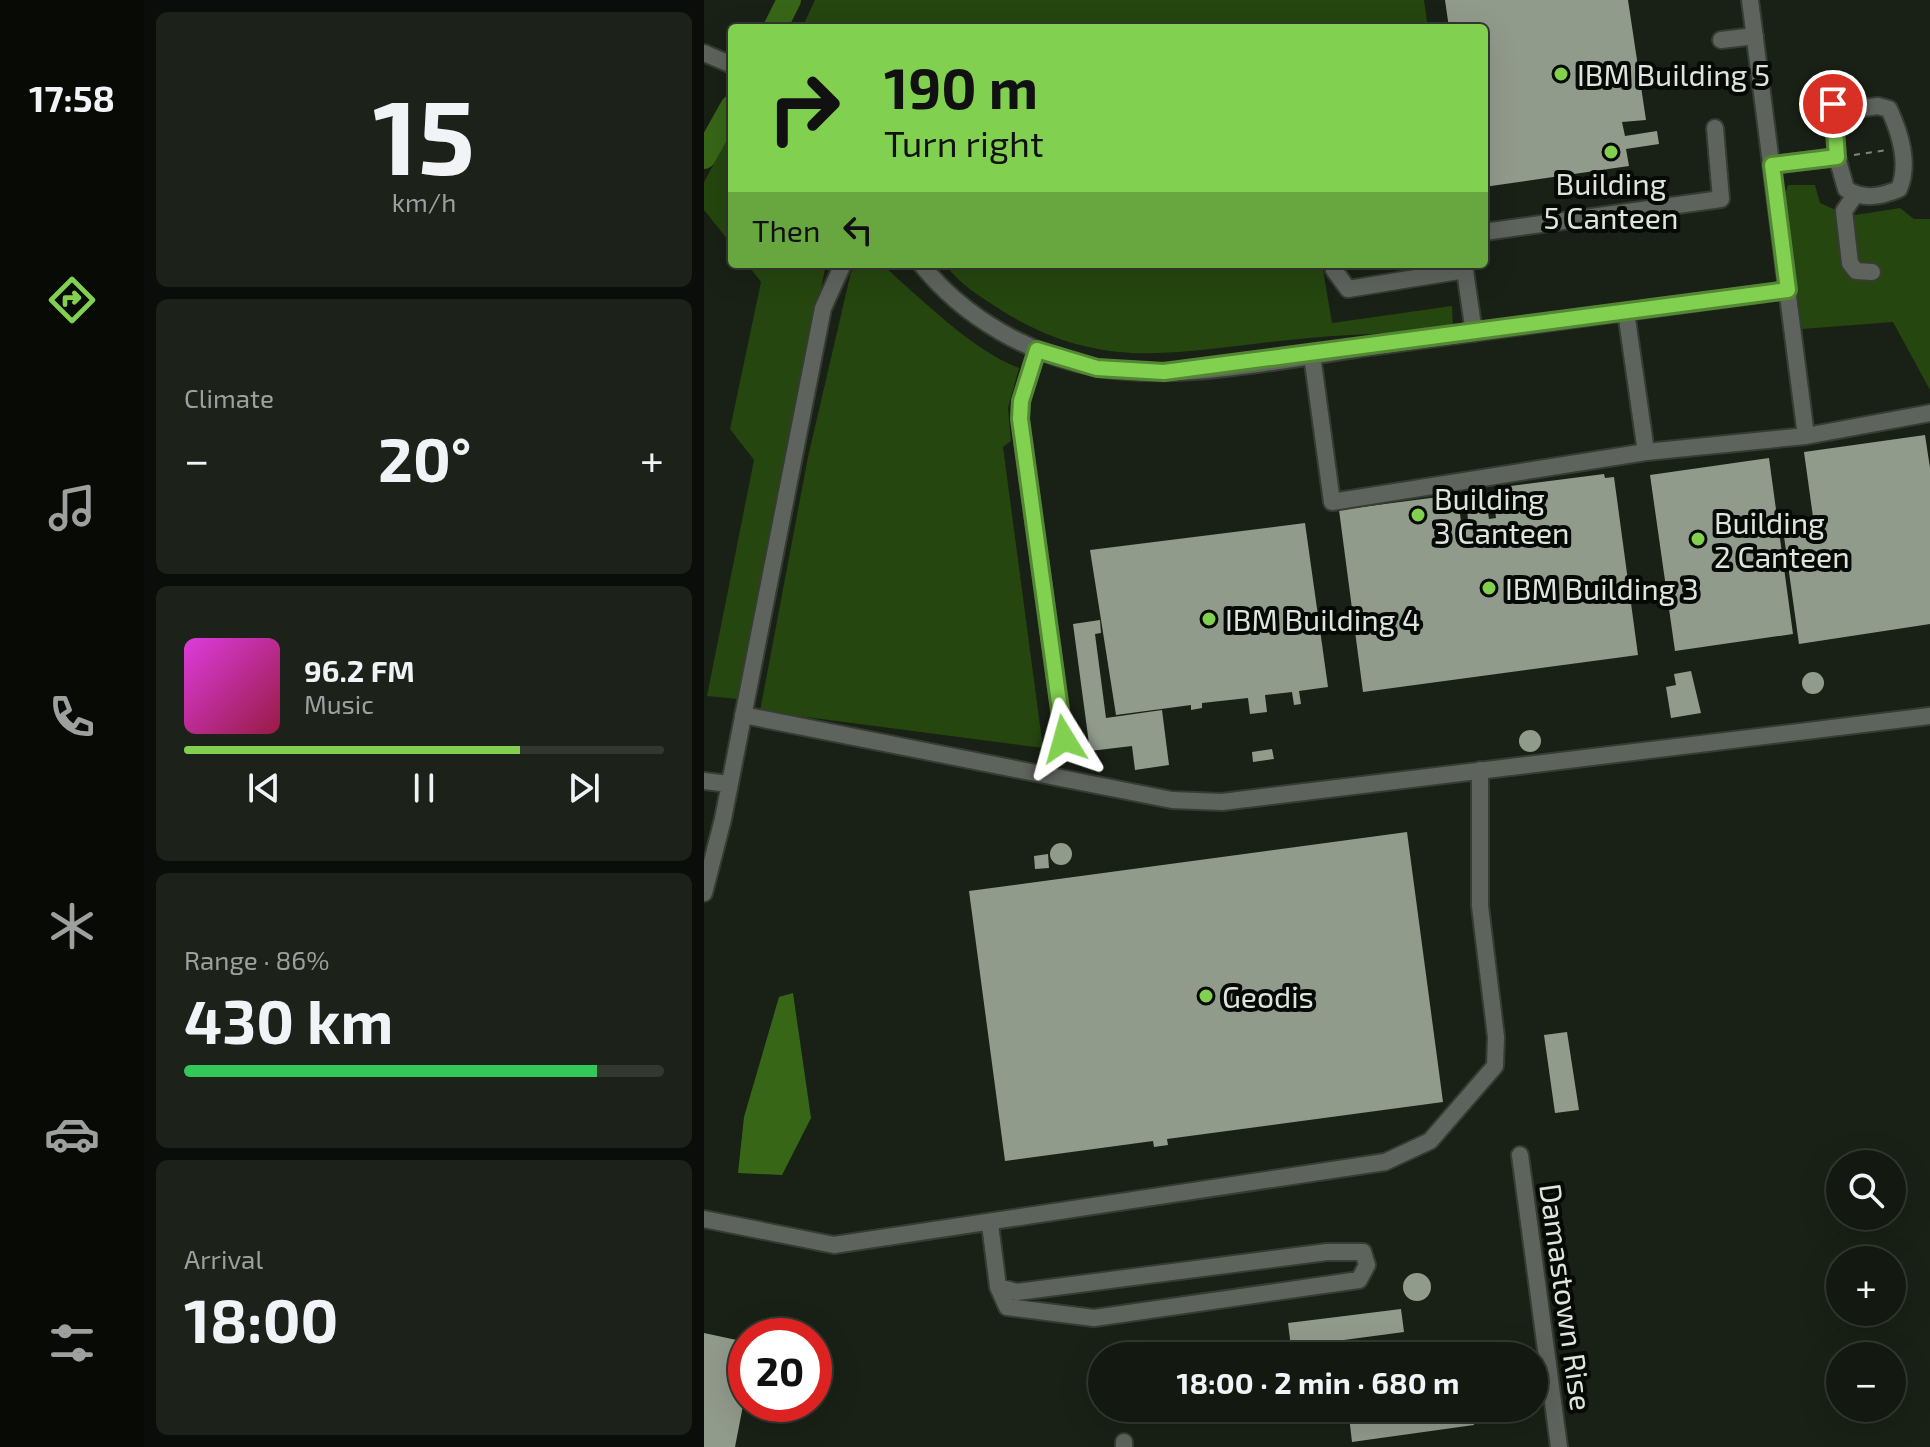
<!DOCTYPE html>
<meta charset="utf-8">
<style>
body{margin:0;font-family:"Exo 2",sans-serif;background:#1c2119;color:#f1f3f6;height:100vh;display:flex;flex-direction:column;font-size:30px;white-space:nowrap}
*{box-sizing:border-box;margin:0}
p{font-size:26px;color:#9da09f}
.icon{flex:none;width:44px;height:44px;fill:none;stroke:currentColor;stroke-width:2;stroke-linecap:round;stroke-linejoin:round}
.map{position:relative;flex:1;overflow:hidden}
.panel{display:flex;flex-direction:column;gap:12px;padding:12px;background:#0a0d09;width:560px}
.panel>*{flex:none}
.banner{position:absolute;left:24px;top:24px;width:760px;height:244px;border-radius:8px;box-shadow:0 8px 32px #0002,0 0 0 2px #323730;background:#82d050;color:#111;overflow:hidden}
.tools{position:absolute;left:1122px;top:1150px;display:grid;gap:16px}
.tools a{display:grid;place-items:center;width:80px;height:80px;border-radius:50%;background:#131810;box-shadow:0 8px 32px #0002,0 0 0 2px #323730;font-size:40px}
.speed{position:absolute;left:24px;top:1318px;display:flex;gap:16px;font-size:40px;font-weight:700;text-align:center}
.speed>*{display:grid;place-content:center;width:104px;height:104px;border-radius:50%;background:#131810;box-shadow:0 8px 32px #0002,0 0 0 2px #323730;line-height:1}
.speed .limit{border:12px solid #d22;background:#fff;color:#111}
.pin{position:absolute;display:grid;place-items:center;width:68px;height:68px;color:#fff;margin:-34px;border:4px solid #fff;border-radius:50%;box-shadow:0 2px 8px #0007}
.me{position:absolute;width:88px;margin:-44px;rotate:352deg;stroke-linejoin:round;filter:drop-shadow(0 0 6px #0008)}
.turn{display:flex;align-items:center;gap:28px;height:168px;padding:0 24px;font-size:36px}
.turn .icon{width:104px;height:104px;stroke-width:2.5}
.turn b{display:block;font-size:56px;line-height:68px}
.then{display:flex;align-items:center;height:76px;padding:0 24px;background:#0003;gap:16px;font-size:30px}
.big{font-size:60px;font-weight:700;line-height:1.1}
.panel .tile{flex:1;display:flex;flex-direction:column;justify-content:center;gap:12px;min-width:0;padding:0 28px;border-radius:12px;background:#1c2119}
.panel .dial{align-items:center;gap:0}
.dial b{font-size:104px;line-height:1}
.song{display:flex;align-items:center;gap:24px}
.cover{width:96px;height:96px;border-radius:12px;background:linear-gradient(135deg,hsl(300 70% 55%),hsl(340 70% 35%))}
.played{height:8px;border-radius:4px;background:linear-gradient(90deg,#82d050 70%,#323730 70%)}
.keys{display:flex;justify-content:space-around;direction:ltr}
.heat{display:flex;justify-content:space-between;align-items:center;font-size:44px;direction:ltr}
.charge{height:12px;border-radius:6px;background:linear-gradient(90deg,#34c759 86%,#323730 0)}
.trip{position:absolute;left:384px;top:1342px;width:460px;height:80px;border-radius:40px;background:#131810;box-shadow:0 8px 32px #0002,0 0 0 2px #323730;font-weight:700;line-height:80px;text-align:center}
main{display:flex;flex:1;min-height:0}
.menu{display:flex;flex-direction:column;width:144px;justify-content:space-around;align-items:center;background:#080a06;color:#9da09f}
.menu .icon{width:56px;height:56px}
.menu .on{color:#82d050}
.menu b{font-size:36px;color:#f1f3f6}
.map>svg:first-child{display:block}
</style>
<main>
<nav class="menu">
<b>17:58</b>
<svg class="icon on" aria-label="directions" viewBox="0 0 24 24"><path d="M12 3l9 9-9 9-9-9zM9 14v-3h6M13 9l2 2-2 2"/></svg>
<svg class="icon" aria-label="music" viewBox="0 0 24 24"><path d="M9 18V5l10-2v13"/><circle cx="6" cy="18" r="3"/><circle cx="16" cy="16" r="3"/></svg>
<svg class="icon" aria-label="phone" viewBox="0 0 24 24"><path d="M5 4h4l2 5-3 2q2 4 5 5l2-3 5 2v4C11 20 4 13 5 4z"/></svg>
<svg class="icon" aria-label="climate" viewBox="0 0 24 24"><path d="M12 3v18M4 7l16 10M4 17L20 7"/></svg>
<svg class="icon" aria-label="car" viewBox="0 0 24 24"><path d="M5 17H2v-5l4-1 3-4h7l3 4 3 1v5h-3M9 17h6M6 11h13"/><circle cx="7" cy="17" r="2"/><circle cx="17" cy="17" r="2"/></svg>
<svg class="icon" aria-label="filters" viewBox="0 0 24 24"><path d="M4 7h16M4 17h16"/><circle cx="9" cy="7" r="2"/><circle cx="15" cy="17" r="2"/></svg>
</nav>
<section class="panel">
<div class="tile dial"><b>15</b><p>km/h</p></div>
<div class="tile"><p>Climate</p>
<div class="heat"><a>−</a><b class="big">20°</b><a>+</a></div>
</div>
<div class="tile">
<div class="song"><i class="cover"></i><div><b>96.2 FM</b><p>Music</p></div></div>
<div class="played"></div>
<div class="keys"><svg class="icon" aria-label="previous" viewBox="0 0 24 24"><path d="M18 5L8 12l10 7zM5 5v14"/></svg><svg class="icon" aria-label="pause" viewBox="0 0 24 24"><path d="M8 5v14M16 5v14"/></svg><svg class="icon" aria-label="next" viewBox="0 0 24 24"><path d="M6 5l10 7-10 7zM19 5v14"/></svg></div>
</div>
<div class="tile"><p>Range · 86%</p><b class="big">430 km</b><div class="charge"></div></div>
<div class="tile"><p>Arrival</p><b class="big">18:00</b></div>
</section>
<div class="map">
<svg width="1226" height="1447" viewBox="0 0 1226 1447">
<rect width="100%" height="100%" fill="#192015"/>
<path fill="#25460f" d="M111,0H720L724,28H98Z
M28,131V245L0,210V182Z
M1084,185H1111L1116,203L1145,216L1196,208L1210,219H1226V390L1189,322L1098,329L1080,197Z
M43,264H122L34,699L3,696L50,460L26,429L57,282Z
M155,264H177C216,297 267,350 315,368L304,408L307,441L299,447L339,748L56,711L104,457L147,272Z
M241,264H618L628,323L748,306L749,330C695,333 639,334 585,340C476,351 399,374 297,310C277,297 255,284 241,264Z"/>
<path fill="#386617" d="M89,993L107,1118L78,1175L34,1173L40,1117L75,997Z"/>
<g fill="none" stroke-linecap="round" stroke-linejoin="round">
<path stroke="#386617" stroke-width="24" d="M71,28L85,0
M0,157L28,107"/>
</g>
<path fill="#919b8c" d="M741,0H924L942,120L918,122L921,136L953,131L955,144L922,149L925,166L780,187V28H745Z
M1221,435L1226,468V624L1095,644L1079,529L1110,524L1100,452Z
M1065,458L1089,634L971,651L946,475Z
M900,474L901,478L910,477L934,655L659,692L635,510L742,496L754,497L757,522L764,521L763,508L783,505L785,519L792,518L789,493L800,491L799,487Z
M601,523L624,687L595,691L597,704L590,705L588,692L561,695L563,712L546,714L544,698L498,703V708L487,710V705L412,715L386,550Z
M396,620L397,633L391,634L402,718L458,710L465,765L431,770L428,746L386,751L369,624Z
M987,671L997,713L967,718L962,687L972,685L970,674Z
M1098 683a11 11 0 1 1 22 0a11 11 0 1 1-22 0Z
M815 741a11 11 0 1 1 22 0a11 11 0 1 1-22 0Z
M568,749L570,759L549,762L548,752Z
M703,832L739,1102L463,1139L464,1145L450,1147L449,1141L301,1161L265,891Z
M346 854a11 11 0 1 1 22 0a11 11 0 1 1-22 0Z
M344,854L345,868L331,869L330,856Z
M863,1032L875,1110L851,1113L840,1035Z
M699 1287a14 14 0 1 1 28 0a14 14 0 1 1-28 0Z
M697,1309L700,1332L587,1347L584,1323Z
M0,1333L42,1342V1390L31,1447H0Z
M644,1408H768L770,1425L648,1442Z"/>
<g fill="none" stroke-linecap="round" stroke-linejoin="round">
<defs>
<path id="minor" d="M1046,0L1102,436
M1017,40L1051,36
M0,53L28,65
M1131,127L1145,110L1174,106L1185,109C1196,133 1206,163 1195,189C1176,197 1159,200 1142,189L1133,157
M1068,165L1133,157L1126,82
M1151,195L1140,211L1146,263L1152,271L1168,272
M780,232L1017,199L1011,128
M217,264C260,318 327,356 395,368C479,382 581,359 665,347C805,328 945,309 1084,290
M634,264L630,270L644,289L761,270
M760,264L770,333
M922,312L942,452
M333,350L317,401L316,419L360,739
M608,355L628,502L942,452L1102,436L1226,413
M39,715L468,800L518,802L1226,716
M0,781L25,784
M0,893L19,819L119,308L139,264
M816,1155L855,1447
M0,1219L130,1245L681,1162L726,1141L791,1066L792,1037L776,906V770
M286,1224L294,1287L313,1292L623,1252H659L663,1265L655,1280L390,1318L303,1307L294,1287
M420,1442V1447"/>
</defs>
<use href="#minor" stroke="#353c31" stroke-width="20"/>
<path stroke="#7e857b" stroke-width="2" stroke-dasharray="6 6" stroke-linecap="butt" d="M1150,155L1183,150"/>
<use href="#minor" stroke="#5f635d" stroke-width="16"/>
</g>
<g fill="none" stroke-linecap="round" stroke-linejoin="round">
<defs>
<path id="route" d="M360,739L316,419L317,401L333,350L393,368L460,372L1084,290L1068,165L1133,157L1129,104"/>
</defs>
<use href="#route" stroke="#548734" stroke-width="20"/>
<use href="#route" stroke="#82d050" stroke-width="14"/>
</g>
<g fill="#82d050" stroke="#060905" stroke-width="3">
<circle cx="857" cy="74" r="8"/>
<circle cx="907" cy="152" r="8"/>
<circle cx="714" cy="515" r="8"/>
<circle cx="994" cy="539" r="8"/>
<circle cx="785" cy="588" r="8"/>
<circle cx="505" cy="619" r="8"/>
<circle cx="502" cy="996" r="8"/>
</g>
<g text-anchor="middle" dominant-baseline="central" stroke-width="8" stroke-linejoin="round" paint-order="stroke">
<g font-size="30" fill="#dfe5dd" stroke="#060905" text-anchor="start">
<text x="873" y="74">IBM Building 5</text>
<text x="907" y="183" text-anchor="middle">Building<tspan x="907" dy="34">5 Canteen</tspan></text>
<text x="730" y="498">Building<tspan x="730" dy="34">3 Canteen</tspan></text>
<text x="1010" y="522">Building<tspan x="1010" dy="34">2 Canteen</tspan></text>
<text x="801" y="588">IBM Building 3</text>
<text x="521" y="619">IBM Building 4</text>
<text x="518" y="996">Geodis</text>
</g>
<g font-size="30" fill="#dfe5dd" stroke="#060905">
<text transform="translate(863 1297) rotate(82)">Damastown Rise</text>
</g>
</g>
</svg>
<div class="tools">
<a><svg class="icon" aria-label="search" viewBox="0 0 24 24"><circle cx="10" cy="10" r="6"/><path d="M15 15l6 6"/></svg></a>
<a>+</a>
<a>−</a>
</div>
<div class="speed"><div class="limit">20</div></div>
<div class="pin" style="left:1129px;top:104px;background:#d93025"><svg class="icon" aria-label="arrive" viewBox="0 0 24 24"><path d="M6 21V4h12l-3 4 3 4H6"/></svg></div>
<svg class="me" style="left:360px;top:739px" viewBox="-20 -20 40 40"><path d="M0-17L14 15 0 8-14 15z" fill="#82d050" stroke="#fff" stroke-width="4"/></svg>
<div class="trip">18:00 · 2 min · 680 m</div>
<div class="banner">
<div class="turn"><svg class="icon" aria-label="right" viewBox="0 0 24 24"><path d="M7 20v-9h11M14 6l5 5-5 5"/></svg><div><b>190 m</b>Turn right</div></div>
<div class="then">Then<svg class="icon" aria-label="left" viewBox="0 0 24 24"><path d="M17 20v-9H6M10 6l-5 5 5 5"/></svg></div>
</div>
</div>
</main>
